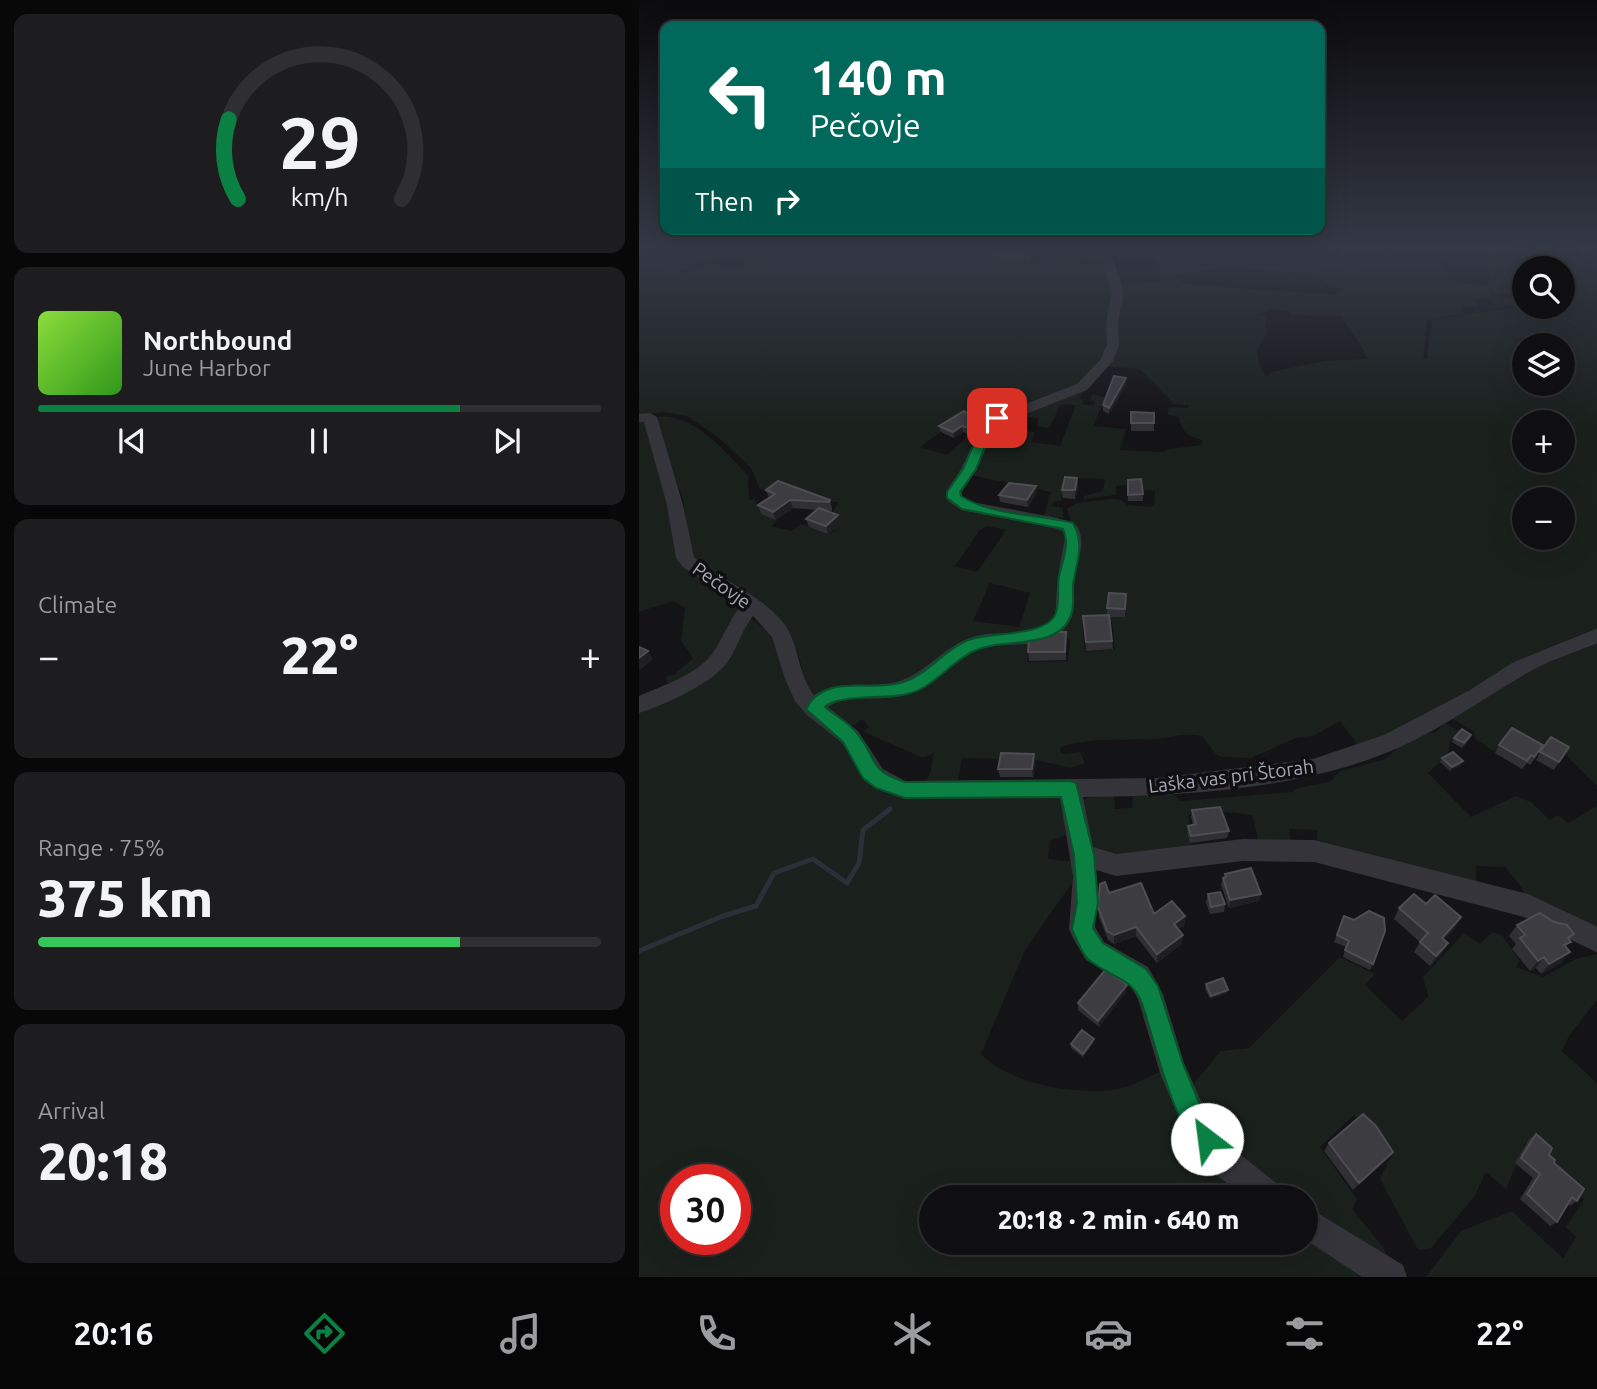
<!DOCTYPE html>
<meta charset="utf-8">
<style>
body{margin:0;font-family:Ubuntu,sans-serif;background:#1d1c1e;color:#f1f3f6;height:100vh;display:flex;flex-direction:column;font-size:26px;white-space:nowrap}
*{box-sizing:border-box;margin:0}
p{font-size:23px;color:#9b9c9f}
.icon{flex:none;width:38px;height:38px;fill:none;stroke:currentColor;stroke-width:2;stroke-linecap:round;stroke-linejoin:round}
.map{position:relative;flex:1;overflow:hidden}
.side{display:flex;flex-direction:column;gap:14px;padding:14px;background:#080809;width:639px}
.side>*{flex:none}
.hud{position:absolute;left:21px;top:21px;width:665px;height:214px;border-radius:14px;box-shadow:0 7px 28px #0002,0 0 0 2px #2f2e30;background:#00695c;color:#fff;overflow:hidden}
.controls{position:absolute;left:873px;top:256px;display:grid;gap:14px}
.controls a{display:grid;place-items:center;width:63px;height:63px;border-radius:50%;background:#0f0e10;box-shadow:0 7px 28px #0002,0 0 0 2px #2f2e30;font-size:35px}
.speed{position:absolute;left:21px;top:1164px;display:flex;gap:14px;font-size:35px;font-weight:700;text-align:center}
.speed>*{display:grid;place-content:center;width:91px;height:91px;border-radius:50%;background:#0f0e10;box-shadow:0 7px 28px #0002,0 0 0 2px #2f2e30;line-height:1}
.speed .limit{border:10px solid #d22;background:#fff;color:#111}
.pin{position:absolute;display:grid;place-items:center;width:60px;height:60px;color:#fff;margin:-30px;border-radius:14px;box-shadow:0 4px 10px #0006}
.me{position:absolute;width:77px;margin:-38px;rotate:330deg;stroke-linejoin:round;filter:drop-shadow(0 0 5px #0008)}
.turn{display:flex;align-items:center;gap:24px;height:147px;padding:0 35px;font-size:32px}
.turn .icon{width:91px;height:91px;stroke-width:2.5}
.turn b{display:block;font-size:49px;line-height:60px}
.then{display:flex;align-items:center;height:66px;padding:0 35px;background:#0003;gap:14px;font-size:26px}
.big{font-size:52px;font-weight:800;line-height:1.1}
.side .widget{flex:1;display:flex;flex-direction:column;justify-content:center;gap:10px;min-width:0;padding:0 24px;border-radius:14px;background:#1d1c1e}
.side .dial{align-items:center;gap:0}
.dial svg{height:182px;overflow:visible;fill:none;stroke:#2f2e30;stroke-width:7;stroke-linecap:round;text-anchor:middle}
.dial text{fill:#f1f3f6;stroke:none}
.song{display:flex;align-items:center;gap:21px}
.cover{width:84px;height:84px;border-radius:10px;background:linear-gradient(135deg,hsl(90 70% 55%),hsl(110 70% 35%))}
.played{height:7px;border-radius:4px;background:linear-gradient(90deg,#0b8043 75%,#2f2e30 75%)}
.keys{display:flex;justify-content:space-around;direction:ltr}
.heat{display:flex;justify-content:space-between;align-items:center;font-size:38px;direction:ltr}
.charge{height:10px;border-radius:5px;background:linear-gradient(90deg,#34c759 75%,#2f2e30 0)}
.trip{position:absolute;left:280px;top:1185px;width:399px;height:70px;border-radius:35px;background:#0f0e10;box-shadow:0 7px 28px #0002,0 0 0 2px #2f2e30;font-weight:800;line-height:70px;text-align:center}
.tab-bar{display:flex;height:112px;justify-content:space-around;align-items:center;background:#060606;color:#9b9c9f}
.tab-bar .icon{width:49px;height:49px}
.tab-bar .active{color:#0b8043}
.tab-bar b{font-size:32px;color:#f1f3f6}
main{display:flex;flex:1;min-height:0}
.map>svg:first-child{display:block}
</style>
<main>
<section class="side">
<div class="widget dial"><svg viewBox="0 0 100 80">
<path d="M14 69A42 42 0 1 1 86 69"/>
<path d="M14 69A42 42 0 0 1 10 34" stroke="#0b8043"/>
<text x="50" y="56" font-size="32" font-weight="700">29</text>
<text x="50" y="72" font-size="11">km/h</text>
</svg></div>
<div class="widget">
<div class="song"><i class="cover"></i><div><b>Northbound</b><p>June Harbor</p></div></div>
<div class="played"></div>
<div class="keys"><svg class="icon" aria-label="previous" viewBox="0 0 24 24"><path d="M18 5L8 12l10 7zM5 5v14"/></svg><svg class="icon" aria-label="pause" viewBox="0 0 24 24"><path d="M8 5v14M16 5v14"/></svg><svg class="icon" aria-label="next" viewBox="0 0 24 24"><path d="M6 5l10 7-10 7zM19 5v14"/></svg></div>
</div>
<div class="widget"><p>Climate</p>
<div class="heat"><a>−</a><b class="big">22°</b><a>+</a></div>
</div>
<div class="widget"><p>Range · 75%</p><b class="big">375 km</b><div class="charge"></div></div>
<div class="widget"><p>Arrival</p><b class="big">20:18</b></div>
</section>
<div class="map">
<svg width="959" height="1277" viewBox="0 0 959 1277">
<rect width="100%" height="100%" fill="#141315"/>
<path fill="#1a201c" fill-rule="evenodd" d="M0,248H18L11,252L34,256L41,251L22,248H72L70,259L41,271L45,273L72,264L96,269L129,251L124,248H351L349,251L383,259L382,262H396L399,251L437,252L427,261L453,266L459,258L446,255L448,253L462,255L476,285L472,348L444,383L369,413L350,411L351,402L341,398L339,401L344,408L330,411L281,447L308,455L345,422L347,424L312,497L414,525L430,532L420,615L401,630L355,636L267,685L193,689L172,695C163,679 163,660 155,644C140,615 83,576 55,558C43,541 49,519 44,500C39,480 12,435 20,417C56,413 86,453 109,475L110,500L115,499L118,505L126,510L123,514L138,520L133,526L152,531L162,524L192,534L202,523L190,518L200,502L178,501L121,489L112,468L80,438L48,416L25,412L0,415ZM348,526L367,530L338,572L316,566L340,531ZM351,583L391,593L380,627L334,621Z
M552,248H639L638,251L657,256L659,248H696L690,262L716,266L735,254L726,248H743L742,253L786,257L788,248L858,251V260L891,264L893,261L922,260L916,256L871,248H958L959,630L791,716L720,747L701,721L674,736L657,738L612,758L582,757L576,753L563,736C546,732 531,738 514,739C484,741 452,737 422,747L421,752L426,754L441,752L446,763L431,768L397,760L323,758L318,784L284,786L291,774L295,753L284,758L223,731L230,727L223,719L216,725H207L183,707L187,700L237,697L338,645L390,639L388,662L429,661L431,639H403L419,629L433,525L428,509L437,503L473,499L482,500L488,505L512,507L515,504L516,491L504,490V482H494V485L477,486V495L444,499L445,496L464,491L466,479L427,478L423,500L415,502L412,506L424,508V518L405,516L412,492L331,475L350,437L365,441L363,434L367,429L396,432L392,442L421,446L437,405L422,404L410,428L398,426L400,418L387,417L384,420L377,419L374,424L356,423L445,391L440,399L445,400L443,404L454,406L456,402L451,400L454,394L466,398L454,426L487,429L481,450L524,452L530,449L562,445L563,440C549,436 543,433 540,417L529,415L530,407L549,408L550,405L535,404L501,369L465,366L480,284L523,282L515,253ZM805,249L836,251L848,255L851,286L811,282L808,270H804ZM595,267L673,275C683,283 694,282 704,290L696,295L545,284L536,274ZM886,268H924V306L903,310L883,306L793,320L788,359H784L788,320L826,313L823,307H840L835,297L850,299L853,305L849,306L851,309L879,305L878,298L852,296L851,293L885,295ZM633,309L652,312L651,315L703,316C710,330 725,347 728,359L686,361L632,372L628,377L621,366L618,350L627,334L626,317L620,314ZM886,345H924V383H886ZM886,422H924V460H886ZM886,499H924V537H886ZM473,622L476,649L446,652L443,624Z
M0,420H8L43,563L98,602L102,608L88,626L82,649L40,683H28L27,677L36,674L54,658L42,641L46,608L34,601L0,612Z
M113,620C130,630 146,646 150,665L242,789L419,795L426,802L433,833L411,841L409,859L437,862L440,873L386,950L342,1054C373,1085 432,1094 474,1090C491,1088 510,1076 525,1070L620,1197H292V1242H667V1233L738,1277H0V711L52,686L105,621ZM37,1180H96V1239H37Z
M958,642V786L928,756L905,743L900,751L868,734L855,752L836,738L835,732L812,718L913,659L945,649Z
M805,723L821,731L811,742L809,755L789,773L832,817L877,796L892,802L911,820L919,815L929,823L958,806V932L888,903L884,889L866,867L837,866L838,888L677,850L678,830L650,829L653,847L620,846L614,816C591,811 572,811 549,815L551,829L547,831L555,853L484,863L450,850L444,800L453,796L475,794L476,809L493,808L494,793L530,790L542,801L654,792L656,789L692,781L701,771L747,759L760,746L786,734L798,732Z
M853,932L863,935L881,961L877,967L904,977L937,959L958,954V1000L930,1036L923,1051L958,1083V1277H787L822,1231L873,1211L924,1258L937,1237L927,1227L945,1199L909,1162L906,1150L886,1143L867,1189L847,1172L835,1197L792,1248L779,1250L741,1179L752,1157L715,1115L681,1147L718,1199L713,1209L744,1247L751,1262L746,1269L667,1213V1197H641L587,1152L550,1089L582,1051L610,1048L701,957L736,974L726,985L763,1021L789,997L784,977L825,933L841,944Z"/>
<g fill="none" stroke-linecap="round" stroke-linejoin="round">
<path stroke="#2a2f38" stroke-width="5" d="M0,951L84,916L117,906L135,873L174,859L208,883L220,863L224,830L251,809"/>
<path fill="#35343a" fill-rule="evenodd" d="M457,248L473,257L485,291L479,323L480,345L474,361L448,390L357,426L338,469L323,492V496L333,502L419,518L438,526C448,542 438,560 436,577C433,595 440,613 426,628C405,651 370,641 344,648C313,657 294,688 262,696C239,702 209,693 189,707L219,731L244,769L266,781L518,778L674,759L745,735L831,690L873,663L959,628V643C934,653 907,661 885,675C844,699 805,727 761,747C668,789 546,796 444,797L454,847L477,854L604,839L675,840L889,894L959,927V953L885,917L675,862L604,861L477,876L457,870L459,893L456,927L465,942L509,967L524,994L545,1063L566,1110L592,1147L641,1186L646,1197H605L570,1169L546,1130L522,1076L499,999L491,985L447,960L434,938L430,929L434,876L421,798L266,799L235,787L224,776L203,743L168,715L156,701L146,679L133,637L114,616C102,631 98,650 87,664C70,685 25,705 0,713V696C24,685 56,676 73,654C84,639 89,621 102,606L44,567L37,558L28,505L5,422H0V414L11,413L18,417L44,505L55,557C83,582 123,594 146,625C161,647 159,675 175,695C201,678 230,689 258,682C288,673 306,644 337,636C359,630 398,639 414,618C417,614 417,607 417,602C418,580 421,561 426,539L425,532L416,528L322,510L309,501L307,492L322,469L346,420L438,384L461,360L468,345L467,323L473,291L462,259L449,254H351L346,251L351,248Z
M833,248H856V249C851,254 837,253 833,248Z
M667,1206L764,1265L768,1277H723L667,1240Z"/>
</g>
<path fill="#302f33" d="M390,251L391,257L389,262L353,261L352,255Z
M487,378V384L470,414L464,411V405Z
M492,412L515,413V431H492Z
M300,426H340L331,435L324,432L315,438L302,432Z
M438,478L439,486L436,499L424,498L423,490Z
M489,480L504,494V501H489Z
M397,486V494L389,507L361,502L360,495Z
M127,490L191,500L193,508V511L186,510L202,524L189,534L170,527L167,519L178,510L154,508L137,520L122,514L119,505L130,498Z
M487,602L486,617H471L474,649L447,651L445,625L468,615V608Z
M427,632V660L390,661L389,652Z
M815,738L830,739L823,748L813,742Z
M860,745L899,754L891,765L888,763L883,769L856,753Z
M930,747L915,770L897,760L901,752Z
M395,754L396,763L394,777H361L359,769Z
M803,758L824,761L822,765L811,771L801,762Z
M553,810L590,831L588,838L551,843L548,833L549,826L554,825L552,817Z
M586,874L622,894L620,901L590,908L582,885L584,878L586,877Z
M470,893L515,914L546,916L545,926L539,929L543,944L518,963L497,936L475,944L469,940L460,917L459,907Z
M569,894L586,904L585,912L571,914L567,902Z
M760,908L816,928L805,939L803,954L791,966L775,952L781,942L755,919Z
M705,916L734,964L731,970L704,957L707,947L695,942Z
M915,922L935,934L930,940L922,963L902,974L897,968L891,971L873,949L877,944L870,936L878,925Z
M567,984L589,990L588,993L571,999L566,988Z
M487,992L460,1027L439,1010V1003Z
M455,1039V1042L444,1057L432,1048V1044Z
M897,1134L938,1201L931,1206L929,1204L918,1222L911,1226L881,1199L894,1178L876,1163L890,1139Z
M690,1143L748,1159L714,1190L685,1151Z"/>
<path fill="#1f1e21" d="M487,378V384L470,414V408Z
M339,419L340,426L331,435L330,428Z
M323,426L324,432L315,438L314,432Z
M438,478L439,486L436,499V490Z
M397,486V494L389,507L388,500Z
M151,500L154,508L137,520L134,512Z
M199,515L202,524L189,534L187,526Z
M9,651L14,659L0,671V658Z
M395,754L396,763L394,777L393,769Z
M824,761L822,765L811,771L813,767Z
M622,894L620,901L590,908L591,900Z
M546,916L545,926L534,933L535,924Z
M822,917L816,928L796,948L803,938Z
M497,927V936L475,944V935Z
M544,935L543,944L518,963V954Z
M809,943L803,954L791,966L797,956Z
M931,952L922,963L902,974L910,964Z
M905,957L897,968L891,971L899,961Z
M488,985L487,992L460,1027L459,1021Z
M589,990L588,993L571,999L572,996Z
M455,1039V1042L444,1057V1054Z
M754,1152L748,1159L714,1190L720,1183Z"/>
<path fill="#3c3c41" stroke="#4d4d53" stroke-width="2" d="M353,251H390L389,256L352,255Z
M475,376L487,378L470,408L464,405Z
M325,411L339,419L330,428L323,426L314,432L300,426Z
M492,412L515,413V423H492Z
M426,477L438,478L436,490H423Z
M502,479L504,494L489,495V480Z
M139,481L191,500L190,502L151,500L134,512L119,505L136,494L127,490Z
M370,483L397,486L388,500L360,495Z
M180,508L199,515L187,526L167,519Z
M470,593L487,594L486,609L468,608Z
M470,615L473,641L447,642L444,616Z
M412,632H427L426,652H389L390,638Z
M0,647L9,651L0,658Z
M873,728L904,745L895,757L892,755L888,761L860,745Z
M823,729L832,735L825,743L815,738Z
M912,737L930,747L920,762L901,752Z
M814,752L824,761L813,767L803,758Z
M362,753L395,754L393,769H359Z
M581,807L590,831L552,836L549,826L557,824L553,810Z
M612,868L622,894L591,900L584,878L587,877L586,874Z
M466,882L470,893L502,883L515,914L533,901L546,916L535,924L544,935L518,954L497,927L475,935L468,931L459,907L461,884Z
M581,892L586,904L572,907L569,894Z
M775,894L787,904L796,895L822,917L803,938L809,943L797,956L781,942L789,933L760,908Z
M730,911L745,918L746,931L734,964L706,950L710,941L698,935L705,916L715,920Z
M901,913L915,922L928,925L935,934L929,938L932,942L925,945L931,952L910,964L905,957L899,961L881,938L886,935L878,925Z
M467,969L488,985L459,1021L439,1003Z
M584,978L589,990L572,996L567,984Z
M443,1030L455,1039L444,1054L432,1044Z
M724,1114L737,1126L754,1152L720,1183L690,1143Z
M897,1134L913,1148L910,1155L916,1160L915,1163L945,1189L938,1201L933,1197L918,1222L888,1194L901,1174L882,1158Z"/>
<linearGradient id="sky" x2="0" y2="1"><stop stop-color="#0b0a0c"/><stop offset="0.58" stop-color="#343946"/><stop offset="1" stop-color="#343946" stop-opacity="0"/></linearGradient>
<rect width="959" height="427" fill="url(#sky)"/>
<path fill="#0b8043" stroke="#07532c" stroke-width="2" d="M358,415L364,418L352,431L337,469L321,492L322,496C353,516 398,514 434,523C445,542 439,558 435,579C432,589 436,601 433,611C424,652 362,637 335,651C311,662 295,688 268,694C249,699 193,695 186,707C195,715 209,722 217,732C239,757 227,770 266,782L431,781L437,783L455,855L459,903L454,928L464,943L507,969L519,986L544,1064L564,1112L580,1139L577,1148L568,1151C535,1138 515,1034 502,1001C492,976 465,975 448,958C442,951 437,938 433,929L438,903L435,855L422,797L266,798L237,788L224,778L204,742L167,709C186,672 231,693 265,682C289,674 304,651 327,641C348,631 408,638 417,613C421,602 418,588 420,576C424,560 431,544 424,529L323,509L308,498V492L324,469L341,430Z"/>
<g text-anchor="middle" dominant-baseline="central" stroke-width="7" stroke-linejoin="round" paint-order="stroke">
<g font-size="19" fill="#a5a7b5" stroke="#0f0e10">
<text transform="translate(83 585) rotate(35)">Pečovje</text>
<text transform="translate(592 776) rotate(-7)">Laška vas pri Štorah</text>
</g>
</g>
</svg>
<div class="controls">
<a><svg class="icon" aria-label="search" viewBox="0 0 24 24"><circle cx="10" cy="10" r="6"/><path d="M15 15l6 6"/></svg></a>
<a><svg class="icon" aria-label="layers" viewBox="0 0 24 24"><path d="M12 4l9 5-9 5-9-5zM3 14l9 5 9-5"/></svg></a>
<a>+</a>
<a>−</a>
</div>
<div class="speed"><div class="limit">30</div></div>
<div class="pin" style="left:358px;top:418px;background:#d93025"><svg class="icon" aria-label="arrive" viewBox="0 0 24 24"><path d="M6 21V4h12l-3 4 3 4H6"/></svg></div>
<svg class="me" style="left:568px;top:1139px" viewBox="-20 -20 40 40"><circle r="19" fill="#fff"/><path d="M0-13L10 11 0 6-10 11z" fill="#0b8043"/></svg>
<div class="trip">20:18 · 2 min · 640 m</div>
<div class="hud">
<div class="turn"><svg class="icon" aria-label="left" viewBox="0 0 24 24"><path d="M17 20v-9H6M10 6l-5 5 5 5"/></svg><div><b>140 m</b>Pečovje</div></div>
<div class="then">Then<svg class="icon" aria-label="right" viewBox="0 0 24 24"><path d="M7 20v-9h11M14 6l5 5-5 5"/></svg></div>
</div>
</div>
</main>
<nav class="tab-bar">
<b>20:16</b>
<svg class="icon active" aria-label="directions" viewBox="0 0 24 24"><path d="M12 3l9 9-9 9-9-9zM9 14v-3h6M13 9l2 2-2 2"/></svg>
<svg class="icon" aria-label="music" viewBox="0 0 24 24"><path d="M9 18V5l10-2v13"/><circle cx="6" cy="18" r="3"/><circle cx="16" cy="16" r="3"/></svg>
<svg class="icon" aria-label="phone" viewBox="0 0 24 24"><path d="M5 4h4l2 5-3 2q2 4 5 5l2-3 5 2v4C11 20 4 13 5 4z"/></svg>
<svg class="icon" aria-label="climate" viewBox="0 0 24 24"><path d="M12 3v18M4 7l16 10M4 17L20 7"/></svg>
<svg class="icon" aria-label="car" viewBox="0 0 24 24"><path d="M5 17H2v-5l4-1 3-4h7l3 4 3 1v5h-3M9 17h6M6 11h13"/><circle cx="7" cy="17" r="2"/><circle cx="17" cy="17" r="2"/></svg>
<svg class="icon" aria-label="filters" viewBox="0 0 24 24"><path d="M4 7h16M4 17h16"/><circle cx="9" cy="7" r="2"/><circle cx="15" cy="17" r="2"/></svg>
<b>22°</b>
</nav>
